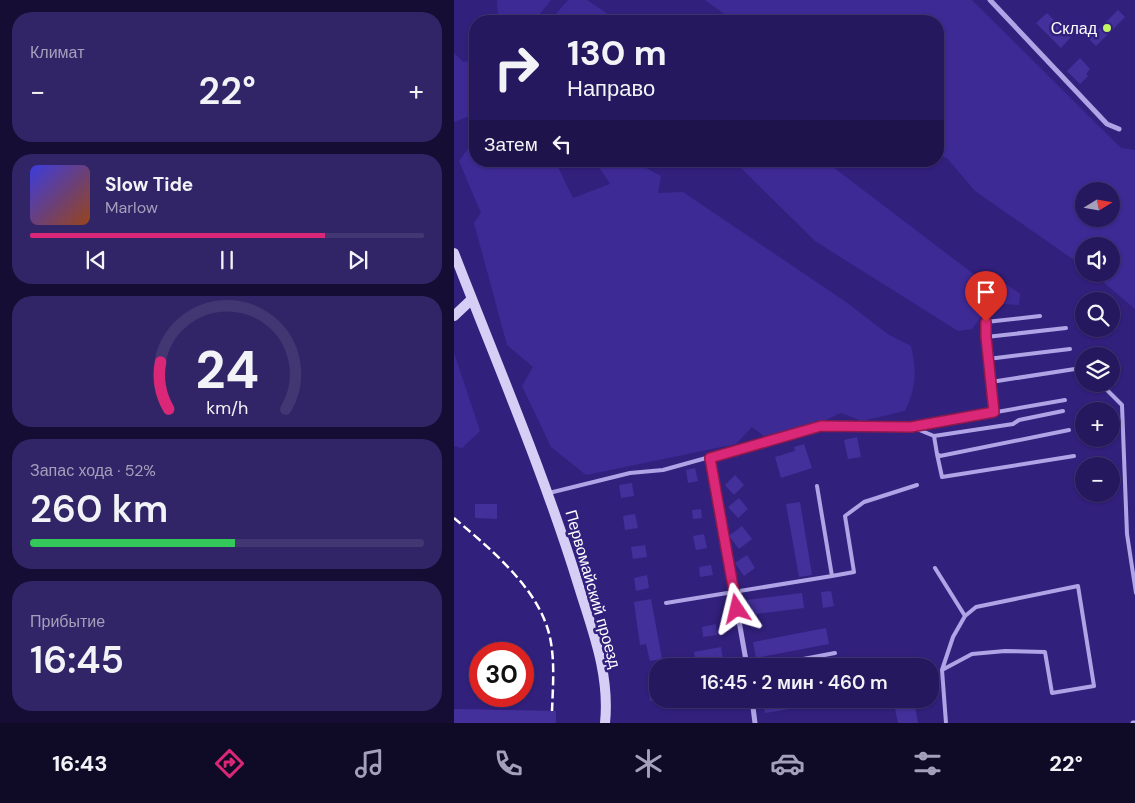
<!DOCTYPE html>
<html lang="ru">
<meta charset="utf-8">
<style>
body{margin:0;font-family:"DM Sans",sans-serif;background:#322567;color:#f1f3f6;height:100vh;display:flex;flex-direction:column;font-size:19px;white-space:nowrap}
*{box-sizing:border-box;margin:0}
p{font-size:16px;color:#a4a0bc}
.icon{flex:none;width:28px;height:28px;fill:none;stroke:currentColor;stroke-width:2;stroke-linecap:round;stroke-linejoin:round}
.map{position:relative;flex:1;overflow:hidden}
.sheet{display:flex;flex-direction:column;gap:12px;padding:12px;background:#150d34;width:454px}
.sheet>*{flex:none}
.hud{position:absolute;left:15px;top:15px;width:475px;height:152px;border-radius:20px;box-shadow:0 1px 4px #0004,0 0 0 1px #423773;background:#26185e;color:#f1f3f6;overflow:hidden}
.needle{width:32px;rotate:79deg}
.buttons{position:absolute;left:621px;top:182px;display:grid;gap:10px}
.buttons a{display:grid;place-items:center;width:45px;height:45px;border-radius:50%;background:#26185e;box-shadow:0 1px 4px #0004,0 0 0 1px #423773;font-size:25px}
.speed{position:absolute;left:15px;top:642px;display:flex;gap:10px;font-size:25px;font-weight:700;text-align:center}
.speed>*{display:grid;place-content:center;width:65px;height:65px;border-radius:50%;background:#26185e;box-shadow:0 1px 4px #0004,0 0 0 1px #423773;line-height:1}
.speed .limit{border:8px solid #d22;background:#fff;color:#111}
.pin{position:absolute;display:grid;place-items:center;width:42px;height:42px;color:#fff;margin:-51px -21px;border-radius:50% 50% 50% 0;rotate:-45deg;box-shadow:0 0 5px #0007}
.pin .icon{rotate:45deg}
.me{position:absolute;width:55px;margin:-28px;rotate:350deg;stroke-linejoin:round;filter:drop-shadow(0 0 4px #0008)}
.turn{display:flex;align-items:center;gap:18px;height:105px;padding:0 15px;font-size:22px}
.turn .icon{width:65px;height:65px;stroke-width:2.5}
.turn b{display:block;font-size:35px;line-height:42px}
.then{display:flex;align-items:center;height:48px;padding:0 15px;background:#0003;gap:10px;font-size:19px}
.big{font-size:38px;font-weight:600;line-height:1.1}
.sheet .card{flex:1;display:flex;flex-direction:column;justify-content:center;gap:8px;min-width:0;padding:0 18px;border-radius:20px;background:#322567}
.sheet .dial{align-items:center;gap:0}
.dial svg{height:130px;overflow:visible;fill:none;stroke:#423773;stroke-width:7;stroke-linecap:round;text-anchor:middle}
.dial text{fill:#f1f3f6;stroke:none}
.song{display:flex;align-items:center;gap:15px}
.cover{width:60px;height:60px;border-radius:8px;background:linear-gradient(135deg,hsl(240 70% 55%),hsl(20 70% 35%))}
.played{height:5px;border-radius:2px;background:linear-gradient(90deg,#db2777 75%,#423773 75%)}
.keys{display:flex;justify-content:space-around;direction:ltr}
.heat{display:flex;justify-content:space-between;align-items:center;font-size:28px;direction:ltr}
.charge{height:8px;border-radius:4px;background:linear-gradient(90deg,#34c759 52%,#423773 0)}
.trip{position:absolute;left:195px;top:658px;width:290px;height:50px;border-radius:20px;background:#26185e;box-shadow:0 1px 4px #0004,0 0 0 1px #423773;font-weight:600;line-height:50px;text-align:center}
.dock{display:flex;height:80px;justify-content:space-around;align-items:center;background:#0f0a26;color:#a4a0bc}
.dock .icon{width:35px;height:35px}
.dock .current{color:#db2777}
.dock b{font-size:22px;color:#f1f3f6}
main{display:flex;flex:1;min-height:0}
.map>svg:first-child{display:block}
</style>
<main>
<section class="sheet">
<div class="card"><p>Климат</p>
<div class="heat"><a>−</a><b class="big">22°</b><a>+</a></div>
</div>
<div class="card">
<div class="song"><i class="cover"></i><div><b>Slow Tide</b><p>Marlow</p></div></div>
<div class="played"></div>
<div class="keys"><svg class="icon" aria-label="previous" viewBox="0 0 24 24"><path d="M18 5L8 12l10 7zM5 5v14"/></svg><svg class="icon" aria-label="pause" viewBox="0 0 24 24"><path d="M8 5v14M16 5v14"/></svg><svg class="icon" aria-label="next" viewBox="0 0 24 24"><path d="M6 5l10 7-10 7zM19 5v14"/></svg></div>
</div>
<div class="card dial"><svg viewBox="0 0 100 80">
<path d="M14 69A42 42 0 1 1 86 69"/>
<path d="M14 69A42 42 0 0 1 9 40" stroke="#db2777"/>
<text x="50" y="56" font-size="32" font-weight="700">24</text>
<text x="50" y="72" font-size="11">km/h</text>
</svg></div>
<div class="card"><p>Запас хода · 52%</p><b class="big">260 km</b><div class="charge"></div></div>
<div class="card"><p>Прибытие</p><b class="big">16:45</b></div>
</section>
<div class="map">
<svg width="682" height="723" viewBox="0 0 682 723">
<rect width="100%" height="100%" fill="#32207d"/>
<path fill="#3e2a95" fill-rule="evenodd" d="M43,0H97L86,14L100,16L114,0H133L160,18L159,21H49L44,17Z
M251,0H518L667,148L681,150V309L640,274H658V246H630V267L521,191L493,158L484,155V21H280ZM658,191V219H630V191Z
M0,53L9,62L21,60V114L0,122Z
M15,147H21V161H101L119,198L156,184L141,161H179L207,176L204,193L229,192L392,302L435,335L457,346C463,372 462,387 451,411L408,421L387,413L352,429L310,436L298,427L282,444L132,475L97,447L68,386L79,367L53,345L20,223L27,213L5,161Z
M280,161H352V165L375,164L530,282L544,278L566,294L565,305L537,303L518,329L504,331L361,241Z
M0,353L26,431L8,448L0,446Z"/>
<path fill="#44309a" d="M664,10L671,17L642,46L635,39Z
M593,13L617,37L607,48L582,23Z
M626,58L636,69L632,74L634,76L626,84L613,71Z
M403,437L407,457L394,459L390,440Z
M350,444L358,468L327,478L321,457L341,451L340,447Z
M241,468L244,481L234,483L232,470Z
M281,475L290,485L280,495L271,485Z
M178,483L180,496L167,498L165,485Z
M285,498L294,509L284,518L274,507Z
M346,502L358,575L345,577L332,504Z
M21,504H43V519L21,518Z
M247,509L248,518L239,519L238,510Z
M181,514L184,528L171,530L169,516Z
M288,526L298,539L285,549L275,536Z
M250,534L253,548L242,550L239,536Z
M191,545L193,557L179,559L177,547Z
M293,555L301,568L290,576L281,563Z
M257,565L259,575L246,577L245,567Z
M193,575L195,588L182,591L180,578Z
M377,591L380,606L369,608L367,592Z
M348,593L350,608L293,615L291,600Z
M197,599L208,659L196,661L192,644L186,645L180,602Z
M262,624L263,635L249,637L248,627Z
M372,628L375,644L302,658L299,642Z
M267,647L270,666H258L257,661L242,663L240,652Z
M204,684V700L196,701L194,686Z
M309,699H380V702L311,713Z
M461,706L464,723H444L441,709Z
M0,709L102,711V723H0Z"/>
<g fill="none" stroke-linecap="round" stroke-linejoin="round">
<path stroke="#b0a4e7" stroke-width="4" d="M532,337V322L586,316
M534,359L532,337L612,328
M537,382L621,369
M652,389L668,405L673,534L682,593
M540,412L534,359L616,349
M458,427L480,436L559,424L565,420L609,411
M480,436L483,454L486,456L615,430
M483,454L488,477L620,456
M95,493L176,473L209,470L367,426L457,427L611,400
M481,568L511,616L499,637L488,670L492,723
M378,576L400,572L391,516L410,502L463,485
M212,603L378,576L363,486
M312,666L381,653
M488,670L518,654L551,651L591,652L598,693L640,686L624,586L522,607L511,616"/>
<path stroke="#b0a4e7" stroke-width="5" d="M536,0L653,124L665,129
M256,458L293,666
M298,699L301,723
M679,723H682"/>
<path stroke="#d6cef5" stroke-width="10" d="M0,253C43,364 90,473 125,587C139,632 156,675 151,723
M0,316L18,299"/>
<path stroke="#fff" stroke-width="2.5" stroke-dasharray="9 4" stroke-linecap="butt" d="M0,518C33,546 77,582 92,624C102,650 99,683 98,711"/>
</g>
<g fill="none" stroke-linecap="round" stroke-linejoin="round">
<defs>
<path id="route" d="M283,609L256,458L367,426L457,427L540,412L532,337V322"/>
</defs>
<use href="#route" stroke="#8e194d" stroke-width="12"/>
<use href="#route" stroke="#db2777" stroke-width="9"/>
</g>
<circle fill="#c2f464" stroke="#32207d" stroke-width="2" cx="653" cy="28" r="5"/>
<g text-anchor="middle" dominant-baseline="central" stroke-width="5" stroke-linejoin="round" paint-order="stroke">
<g font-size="16" fill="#fff" stroke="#32207d" text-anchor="end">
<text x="643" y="28">Склад</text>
</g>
<g font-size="16" fill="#fff" stroke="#32207d">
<text transform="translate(139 589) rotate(74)">Первомайский проезд</text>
</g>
</g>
</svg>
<div class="buttons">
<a><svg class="needle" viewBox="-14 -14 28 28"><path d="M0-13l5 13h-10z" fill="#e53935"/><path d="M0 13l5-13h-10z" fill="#a4a0bc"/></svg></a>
<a><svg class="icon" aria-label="sound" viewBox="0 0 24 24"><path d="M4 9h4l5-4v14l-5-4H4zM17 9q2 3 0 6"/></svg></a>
<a><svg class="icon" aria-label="search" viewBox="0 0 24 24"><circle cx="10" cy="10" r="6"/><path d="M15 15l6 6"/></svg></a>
<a><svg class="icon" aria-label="layers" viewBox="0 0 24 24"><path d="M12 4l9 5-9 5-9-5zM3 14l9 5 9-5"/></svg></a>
<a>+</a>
<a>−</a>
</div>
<div class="speed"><div class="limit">30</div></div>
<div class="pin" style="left:532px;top:322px;background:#d93025"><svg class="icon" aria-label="arrive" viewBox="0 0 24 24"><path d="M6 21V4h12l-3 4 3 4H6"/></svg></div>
<svg class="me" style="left:283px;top:609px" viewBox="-20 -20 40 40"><path d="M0-17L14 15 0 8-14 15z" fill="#db2777" stroke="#fff" stroke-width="4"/></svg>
<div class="trip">16:45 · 2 мин · 460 m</div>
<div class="hud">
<div class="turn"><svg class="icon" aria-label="right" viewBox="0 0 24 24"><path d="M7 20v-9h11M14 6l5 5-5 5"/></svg><div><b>130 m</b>Направо</div></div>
<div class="then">Затем<svg class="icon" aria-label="left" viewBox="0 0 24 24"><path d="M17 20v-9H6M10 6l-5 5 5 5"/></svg></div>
</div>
</div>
</main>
<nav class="dock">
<b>16:43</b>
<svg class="icon current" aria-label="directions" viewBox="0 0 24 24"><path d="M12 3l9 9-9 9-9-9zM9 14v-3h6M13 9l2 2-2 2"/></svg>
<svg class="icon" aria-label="music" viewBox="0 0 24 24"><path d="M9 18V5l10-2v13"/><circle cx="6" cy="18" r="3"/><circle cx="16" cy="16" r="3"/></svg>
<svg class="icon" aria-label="phone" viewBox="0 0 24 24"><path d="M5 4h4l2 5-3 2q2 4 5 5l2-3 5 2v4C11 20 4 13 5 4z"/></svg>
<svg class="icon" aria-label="climate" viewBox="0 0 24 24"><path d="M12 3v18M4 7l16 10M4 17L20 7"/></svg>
<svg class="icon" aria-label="car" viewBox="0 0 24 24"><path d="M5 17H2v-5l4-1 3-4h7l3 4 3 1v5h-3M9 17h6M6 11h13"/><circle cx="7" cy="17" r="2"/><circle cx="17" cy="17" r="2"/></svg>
<svg class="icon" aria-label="filters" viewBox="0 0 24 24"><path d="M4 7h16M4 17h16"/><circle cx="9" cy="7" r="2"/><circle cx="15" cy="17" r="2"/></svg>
<b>22°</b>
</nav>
